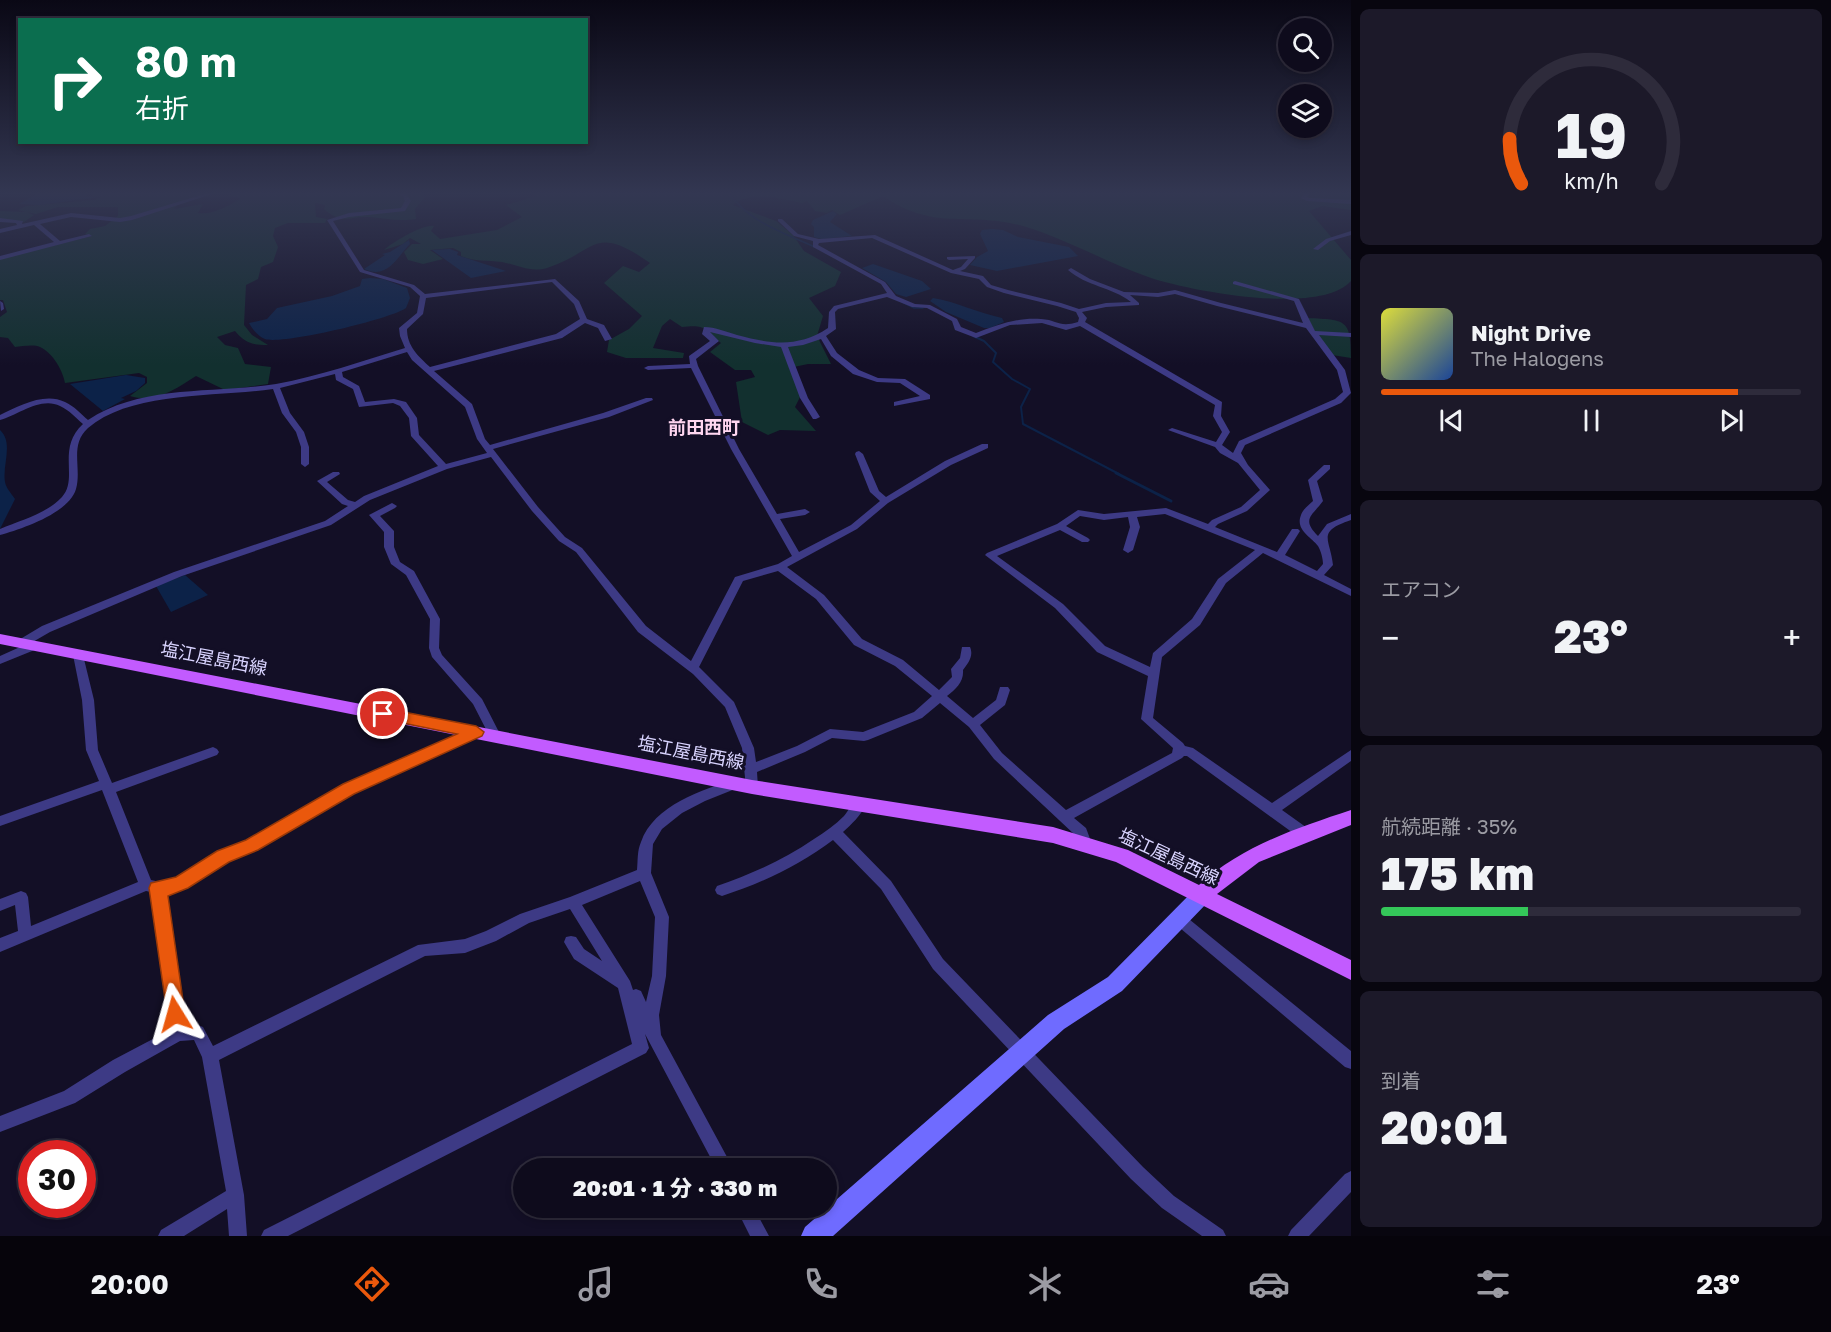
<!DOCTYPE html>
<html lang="ja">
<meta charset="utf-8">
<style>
body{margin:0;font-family:"Golos Text","Noto Sans JP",sans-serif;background:#1c1929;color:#f1f3f6;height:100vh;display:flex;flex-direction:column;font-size:22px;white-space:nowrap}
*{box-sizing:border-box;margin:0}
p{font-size:20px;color:#9b9ba3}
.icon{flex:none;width:33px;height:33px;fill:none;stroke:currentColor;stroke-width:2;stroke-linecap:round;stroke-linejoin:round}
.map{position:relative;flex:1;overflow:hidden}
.side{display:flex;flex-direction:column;gap:9px;padding:9px;background:#08060f;width:480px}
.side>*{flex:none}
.banner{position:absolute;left:18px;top:18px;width:570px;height:126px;border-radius:0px;box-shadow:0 3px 9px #0003,0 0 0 2px #2e2b3b;background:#0b6e4f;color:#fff;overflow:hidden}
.fabs{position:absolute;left:1278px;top:18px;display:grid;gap:12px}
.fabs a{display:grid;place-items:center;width:54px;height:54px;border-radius:50%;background:#0e0b1c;box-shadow:0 3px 9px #0003,0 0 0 2px #2e2b3b;font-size:30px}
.speed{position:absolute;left:18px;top:1140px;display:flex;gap:12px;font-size:30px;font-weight:700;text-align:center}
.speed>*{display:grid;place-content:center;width:78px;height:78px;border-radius:50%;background:#0e0b1c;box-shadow:0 3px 9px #0003,0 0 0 2px #2e2b3b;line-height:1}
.speed .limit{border:9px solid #d22;background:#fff;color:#111}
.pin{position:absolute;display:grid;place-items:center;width:51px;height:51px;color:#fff;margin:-26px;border:3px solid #fff;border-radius:50%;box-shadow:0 2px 6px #0007}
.me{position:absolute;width:66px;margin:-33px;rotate:352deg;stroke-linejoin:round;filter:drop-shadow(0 0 4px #0008)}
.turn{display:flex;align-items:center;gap:21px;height:126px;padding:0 18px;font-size:27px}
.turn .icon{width:78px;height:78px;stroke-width:2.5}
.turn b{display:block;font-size:42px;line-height:51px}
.big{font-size:45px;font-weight:800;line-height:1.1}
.side .widget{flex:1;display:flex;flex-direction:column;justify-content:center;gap:9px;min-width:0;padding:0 21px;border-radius:9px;background:#1c1929}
.side .dial{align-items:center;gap:0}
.dial svg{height:156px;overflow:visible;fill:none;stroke:#2e2b3b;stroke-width:7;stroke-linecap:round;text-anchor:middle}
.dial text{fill:#f1f3f6;stroke:none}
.song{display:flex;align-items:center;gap:18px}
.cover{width:72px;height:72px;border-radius:9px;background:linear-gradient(135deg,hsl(60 70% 55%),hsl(220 70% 35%))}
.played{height:6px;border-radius:3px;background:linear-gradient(90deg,#ea580c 85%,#2e2b3b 85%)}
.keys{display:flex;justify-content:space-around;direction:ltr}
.heat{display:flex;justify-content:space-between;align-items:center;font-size:33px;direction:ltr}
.charge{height:9px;border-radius:4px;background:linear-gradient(90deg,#34c759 35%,#2e2b3b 0)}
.trip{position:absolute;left:513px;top:1158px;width:324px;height:60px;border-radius:30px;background:#0e0b1c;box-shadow:0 3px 9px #0003,0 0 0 2px #2e2b3b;font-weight:800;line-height:60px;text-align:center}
.menu{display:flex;height:96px;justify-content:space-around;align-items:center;background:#06040b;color:#9b9ba3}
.menu .icon{width:42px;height:42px}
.menu .on{color:#ea580c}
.menu b{font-size:27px;color:#f1f3f6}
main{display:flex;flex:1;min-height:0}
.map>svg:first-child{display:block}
</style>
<main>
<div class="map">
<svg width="1351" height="1236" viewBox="0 0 1351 1236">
<rect width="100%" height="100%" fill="#130f26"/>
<path fill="#12302f" d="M94,192H209L180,202L174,209L203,204L198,213C213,215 229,206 241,198L229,196L233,192H423L425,197L415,209L416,219C398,222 385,218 368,217C350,216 342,225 324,209L325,205L315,203L316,217L327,219L325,223H288L275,228L273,236L278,247L273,262L261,267L258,279L246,285L244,325L252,335L268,345C252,345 245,343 235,331L217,337L225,345L238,348L245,364L271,367L268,384L225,390L196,376C175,389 156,404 130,396L147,383V377L139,373L65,383C63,371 53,353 40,347C34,344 23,346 15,347L8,338L0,337V317L7,312L3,300H0V259L92,236L85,234L90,229L105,226L118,216V207H58L36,214L27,212L34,215L24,222L0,219V211L26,212L18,210L26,206L94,200L101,197L89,195Z
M529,192H1351V210L1322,206L1309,211L1351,260V281C1320,316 1191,291 1151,278C1107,263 1067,239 1023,226C968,211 935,232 883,196L840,215L832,210L827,213L815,211L807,201L802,203C780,199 753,189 733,205L776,221L793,235L804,251L841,272L835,286L809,298L823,316L817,336L831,364H808L789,368L801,395L795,407L816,431L780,430L768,435L742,422L736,382L755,377L751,370H735L710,352L721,343C704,329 706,324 682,327L670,319L662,326L653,348L684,353L683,358H626L607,352L609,340L629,329L642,316L604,283L623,266L639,272L650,263C593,223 598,251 547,268C530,273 518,265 502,262C487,260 475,262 461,256V252L453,248L430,250L443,259L423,264L408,260L404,252L412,244H421L410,238L403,244L384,250C393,242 423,224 434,226L431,231L440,239L497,230L522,217L506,205L536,196Z
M1308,318C1346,320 1351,319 1351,358L1332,355L1316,334Z"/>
<path fill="#0c2248" d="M90,192L86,197H100L39,205L19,204L39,193Z
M833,211L837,214L830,222L852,236L822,239L814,237V227L811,224L813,220Z
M992,229L1003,230L1018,237L1069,247L1078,256L997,271L970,265L977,257L988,251L980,234L982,230Z
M409,240L410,244C397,257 388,280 364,269L385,255L382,254L390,252Z
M450,249L458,252L457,255L506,271L471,278L432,250Z
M873,264L922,281L931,289L906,297L896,294L886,282L862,268Z
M370,278L383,279L407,288L410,298L406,308C391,319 282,345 265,339C259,337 252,329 249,323L267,319L277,308L332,296L360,286L362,279Z
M933,298C957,302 978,313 1002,318L1004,322L990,328H984L946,312L930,301Z
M126,375L145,378V383L136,391L121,398L125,399L103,411L70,384Z
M0,430C14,443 2,465 5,482C6,488 11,493 15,499L0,529Z
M185,575L208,595L171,612L156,586Z"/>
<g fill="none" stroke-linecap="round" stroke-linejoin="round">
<path stroke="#0c2248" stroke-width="1.5" d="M729,192C747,222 787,234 817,248
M902,302L914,308H923"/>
<path stroke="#0c2248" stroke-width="2" d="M973,336L984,341L996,353L993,362L1012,379L1030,389L1021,407L1023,424L1119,474"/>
<path stroke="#0c2248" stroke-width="3" d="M1116,473L1171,501"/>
<path fill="#3d3a85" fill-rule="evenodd" d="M211,192H218L132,220L120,222L71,217L40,224L60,241L89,234L92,236L0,260V256L54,242L34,225L0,233V229L17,225L16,223L0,222V218L23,221L22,224L71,213L120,218L131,216Z
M395,192C404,191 407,194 411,201L405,211L349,217L333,221L364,270L414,285L425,294L555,279L579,301L587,319L604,325L612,339L605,341L598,328L585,323L562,338L434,371L472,404L485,439L490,445L603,413L646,398H652L653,400L609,417L493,449L538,507L565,537L582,548L646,626L691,661L735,577L778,564L792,556L731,449L718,423L675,427L671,425L675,423L716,418L691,368L648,370L644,368L648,366L690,364L689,356L710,341L702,334L704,327C715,327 727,332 737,335C771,344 798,348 828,328L829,312L834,306L887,293L881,284L813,247V241L794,236L778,221V219H782L798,234L819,239L875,235L953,270L961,267L968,259L949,260L947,259V257L975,256V258L965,269L960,271L983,276L991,285L1008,290L1061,303L1079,309L1106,303L1131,302C1112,287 1086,286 1068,270L1071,268L1090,279L1124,292L1158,293L1175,290L1221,303L1303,323L1294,301L1233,284V282L1235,281L1299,299L1315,331L1351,333V337L1319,335L1345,370L1351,393L1341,403L1245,445L1241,453L1248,465L1270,490L1247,511L1218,524L1215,527L1277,552L1292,529H1298L1300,531L1285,555L1317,571L1323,564C1323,559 1321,551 1318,546C1311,537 1295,530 1301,515C1303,509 1309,505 1313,501L1308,480L1324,465H1330V469L1317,481L1323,501C1312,516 1301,519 1318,536L1327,524L1351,514V520C1316,532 1330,538 1333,565L1324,575L1351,589V596L1263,553L1226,583L1200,625L1162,657L1153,718L1183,743L1185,746L1193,748L1272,803L1351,750V761L1282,810L1310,830L1312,834L1310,838L1305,839L1300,838L1187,756H1184L1182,758L1074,818L1086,828L1092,844L1090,848L1085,849L1080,848L1075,835L994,759L969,727L940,703L922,718L868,740L864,741L832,738L805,752L757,772L758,787L756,790L752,792L748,790L746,787L742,748L725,707L693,674L638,632L576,552L559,541L532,511L491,457L447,469L370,500L331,525L182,576L50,632L31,643H37L38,646L37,649L0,664V656L20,647L16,644L17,641L42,626L174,572L325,521L348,506L342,504L317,481L333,472H339L340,474L327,482L348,500L355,502L364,496L438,466L411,436L409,418L400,406L393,403L359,407L353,389L336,380L335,374L280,388L290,413L304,432L309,447V464L305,467L301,464V447L296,432L282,413L273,389C218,397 131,391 88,428C69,445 82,468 76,489C69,513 22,529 0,535V529C21,520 46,514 62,497C79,478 56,449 83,424C76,418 69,410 60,406C41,396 18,415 0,420V415C19,406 44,392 65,402C74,406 81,414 88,420C143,384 215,394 276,384C320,376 362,361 405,348L400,336L399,328L417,313L420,296L410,287L360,272L327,220L349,213L401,208L405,201L403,196ZM872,238L951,273L979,279L987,287L1004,293L1057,306L1076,312L1079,318L1078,322C1059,328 1058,320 1041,319C1018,317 997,325 976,333L961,327L957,319L930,305L915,304L896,296L885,282L818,245L819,243ZM552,282L574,304L580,319L556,334L430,367C418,356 407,346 407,329L423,314L426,298ZM1175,294L1217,306L1306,328L1337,370L1343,392L1335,399L1239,441L1233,453L1222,445L1230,432L1221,416L1222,402L1085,322L1087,318L1082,312L1106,307L1139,305V303L1130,295L1158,297ZM887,297L912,307L927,308L952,321L955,330L976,338L1010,325L1042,323L1066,330L1080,326L1215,405L1213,416L1222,432L1216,442L1172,428L1168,430L1215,447L1220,453L1238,463L1260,490L1241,507L1212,520L1208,524L1166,508L1104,514L1078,510L1057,524L987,553L985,555L1055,608L1097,652L1148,676L1141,719L1173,748L1172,753L1066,810L1002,753L980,725L1005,705L1010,690L1008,687H1000L996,700L973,718L947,696C956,689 964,682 963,670C968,663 974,656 970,647H962L960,658L951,669L952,677L939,690L903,660L862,639L824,595L787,567L857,529L888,503L951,465L988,448V444H982L945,461L886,497L879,491L863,454L859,451L856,452L855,454L870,492L880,501L851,525L799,552L780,519L805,515L810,512L805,509L777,514L739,449L698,366L696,359L719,341L710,332L755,343L781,347L800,398L813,419H816L820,417L808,398L788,347L803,345L821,339L831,356L853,374L877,382L900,383L920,396L894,402V406L930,399V395L905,379L878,378L859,370L837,353L826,336L836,329L835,312L838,309ZM407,352L412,360L465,407L477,439L487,453L446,464L419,435L417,418L406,402L394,399L365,402L359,386L343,377L342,372ZM1165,514L1255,550L1218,579L1192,619L1153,653L1150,667L1105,646L1063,604L997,556L1060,530L1082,542H1088L1090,540L1088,538L1066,526L1080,516L1104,520L1128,517L1130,527L1123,550L1128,553L1133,550L1140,527L1137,517ZM778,571L816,599L854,645L895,666L932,696L914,712L863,732L830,729L797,746L756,762L754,748L734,702L699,667L743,581Z
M1306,192H1311L1307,197L1310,198L1351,200V204L1307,201L1301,198Z
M1351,231V235L1330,241L1318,250L1313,249L1326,239Z
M0,301L3,303L4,309L1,311Z
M392,503L397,506L395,508L380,516L394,531V547L400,562L414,571L440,619L439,648L442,655L482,699L501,736L499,739L495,740L491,739L473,704L432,657L429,648L430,619L406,575L391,564L384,547V532L369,515Z
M78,651L83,655L94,700L98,750L112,783L213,747L217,749L219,752L217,755L116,792L151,880L165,883L218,853L247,841L344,785L472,729H480L482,732L480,735L352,793L257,849L228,861L171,893L165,895L184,1026L198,1025L203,1027L213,1046L418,945L465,939L486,931L520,914L570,897L637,870C638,860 637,851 641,842C654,805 702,790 736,779L740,781L742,784L740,787L705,801L682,813L662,829L653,844L651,873L669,917L666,976L659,1015L661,1035L733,1168H716L645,1034L649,1048L646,1053L288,1236H261L264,1230L632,1044L618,988L574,959L564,942L566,937L571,936L576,937L584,949L602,961L570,909L529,923L496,941L465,953L425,956L219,1060L244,1195L247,1236H229L227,1209L184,1236H158L161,1230L226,1191L202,1057L194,1040L180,1041L125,1072L75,1103L0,1132V1116L64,1091L113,1060L170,1030L151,892L146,891L0,952V938L18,931L15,905L0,911V899L21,891L26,893L28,897L31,926L138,882L102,790L0,826V816L99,781L86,750L82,700L73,655ZM640,881L655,917L652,976L646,1002L641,991L636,989L633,990L630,981L582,905Z
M860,800L864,801L866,805C860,816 852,824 843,832L891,881L943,959L1143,1167L1174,1196L1223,1230L1226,1236H1202L1162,1208L1131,1179L933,969L881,889L833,840C800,865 762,883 722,896L717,894L715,890L717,886C751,874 784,860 814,839C825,832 835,825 844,816C849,810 852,802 860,800Z
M1179,913L1184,915L1351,1051V1069L1345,1067L1174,923L1172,919L1174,915Z
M1351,1171V1192L1309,1236H1288L1291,1230L1345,1174Z
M736,1208H754L769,1236H750Z"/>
<path fill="#6f6bff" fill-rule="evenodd" d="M1201,887L1208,890L1211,896L1208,902L1122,991L1064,1029L833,1236H801L805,1227L1048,1015L1108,977L1194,890Z"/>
<path fill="#c25bff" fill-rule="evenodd" d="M0,634L752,780L1053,827L1128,850L1199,885C1242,846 1297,828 1351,810V825L1259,862L1217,894L1351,960V980L1116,862L1053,843L752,794L0,644Z"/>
</g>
<linearGradient id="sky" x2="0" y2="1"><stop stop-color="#0a0815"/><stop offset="0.53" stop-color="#333752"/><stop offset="1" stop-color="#333752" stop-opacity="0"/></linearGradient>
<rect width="1351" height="365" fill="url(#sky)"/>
<path fill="#ea580c" stroke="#983908" stroke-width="1.5" d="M383,708L476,726L484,732L482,736L354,794L258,850L229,862L188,888L168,896L185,1014L182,1020L175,1023L168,1020L149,888L151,883L176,877L217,851L246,840L343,784L457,734L378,718L376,714L378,710Z"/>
<g text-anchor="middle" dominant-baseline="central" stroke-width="6" stroke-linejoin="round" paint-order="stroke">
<g font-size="18" font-weight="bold" fill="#ffd6f0" stroke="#130f26">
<text x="704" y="427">前田西町</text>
</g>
<g font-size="18" fill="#d9d4ff" stroke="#130f26">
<text transform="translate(214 658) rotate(11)">塩江屋島西線</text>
<text transform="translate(691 752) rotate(11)">塩江屋島西線</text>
<text transform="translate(1169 856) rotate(25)">塩江屋島西線</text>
</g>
</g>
</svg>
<div class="fabs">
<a><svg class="icon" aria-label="search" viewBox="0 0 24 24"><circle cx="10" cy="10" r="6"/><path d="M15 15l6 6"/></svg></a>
<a><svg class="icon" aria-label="layers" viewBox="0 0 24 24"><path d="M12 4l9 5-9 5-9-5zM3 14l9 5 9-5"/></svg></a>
</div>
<div class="speed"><div class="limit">30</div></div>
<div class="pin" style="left:383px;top:714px;background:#d93025"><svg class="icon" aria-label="arrive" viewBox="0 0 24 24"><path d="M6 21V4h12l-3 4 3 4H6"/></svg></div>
<svg class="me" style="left:175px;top:1014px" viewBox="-20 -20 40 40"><path d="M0-17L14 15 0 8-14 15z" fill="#ea580c" stroke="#fff" stroke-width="4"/></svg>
<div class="trip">20:01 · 1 分 · 330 m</div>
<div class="banner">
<div class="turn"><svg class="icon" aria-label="right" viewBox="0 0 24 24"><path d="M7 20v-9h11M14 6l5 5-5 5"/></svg><div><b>80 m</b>右折</div></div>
</div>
</div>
<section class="side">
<div class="widget dial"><svg viewBox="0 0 100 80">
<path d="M14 69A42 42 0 1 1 86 69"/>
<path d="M14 69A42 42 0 0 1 8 46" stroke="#ea580c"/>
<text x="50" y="56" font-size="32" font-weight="700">19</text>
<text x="50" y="72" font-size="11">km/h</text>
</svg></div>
<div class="widget">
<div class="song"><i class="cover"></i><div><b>Night Drive</b><p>The Halogens</p></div></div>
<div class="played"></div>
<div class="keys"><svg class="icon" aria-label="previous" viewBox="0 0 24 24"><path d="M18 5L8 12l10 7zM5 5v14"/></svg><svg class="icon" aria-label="pause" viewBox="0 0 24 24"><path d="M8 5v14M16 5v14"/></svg><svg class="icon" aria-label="next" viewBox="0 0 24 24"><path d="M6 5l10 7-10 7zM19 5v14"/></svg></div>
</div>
<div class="widget"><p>エアコン</p>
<div class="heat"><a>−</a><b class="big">23°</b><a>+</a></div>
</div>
<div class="widget"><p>航続距離 · 35%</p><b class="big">175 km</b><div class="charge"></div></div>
<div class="widget"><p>到着</p><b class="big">20:01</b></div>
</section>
</main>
<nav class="menu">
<b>20:00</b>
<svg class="icon on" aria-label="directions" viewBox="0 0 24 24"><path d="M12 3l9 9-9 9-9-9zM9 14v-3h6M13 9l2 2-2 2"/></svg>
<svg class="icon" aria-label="music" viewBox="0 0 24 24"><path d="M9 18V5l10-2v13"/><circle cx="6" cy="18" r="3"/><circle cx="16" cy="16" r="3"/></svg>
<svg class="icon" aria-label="phone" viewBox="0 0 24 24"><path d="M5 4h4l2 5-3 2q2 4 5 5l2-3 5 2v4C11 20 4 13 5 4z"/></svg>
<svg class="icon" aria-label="climate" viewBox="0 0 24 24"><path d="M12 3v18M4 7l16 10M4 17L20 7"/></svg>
<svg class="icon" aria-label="car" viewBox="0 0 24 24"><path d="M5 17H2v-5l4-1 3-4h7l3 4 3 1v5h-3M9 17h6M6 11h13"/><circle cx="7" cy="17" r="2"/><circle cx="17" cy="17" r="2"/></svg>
<svg class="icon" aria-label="filters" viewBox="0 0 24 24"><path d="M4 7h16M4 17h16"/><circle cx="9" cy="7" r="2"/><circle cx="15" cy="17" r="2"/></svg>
<b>23°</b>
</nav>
